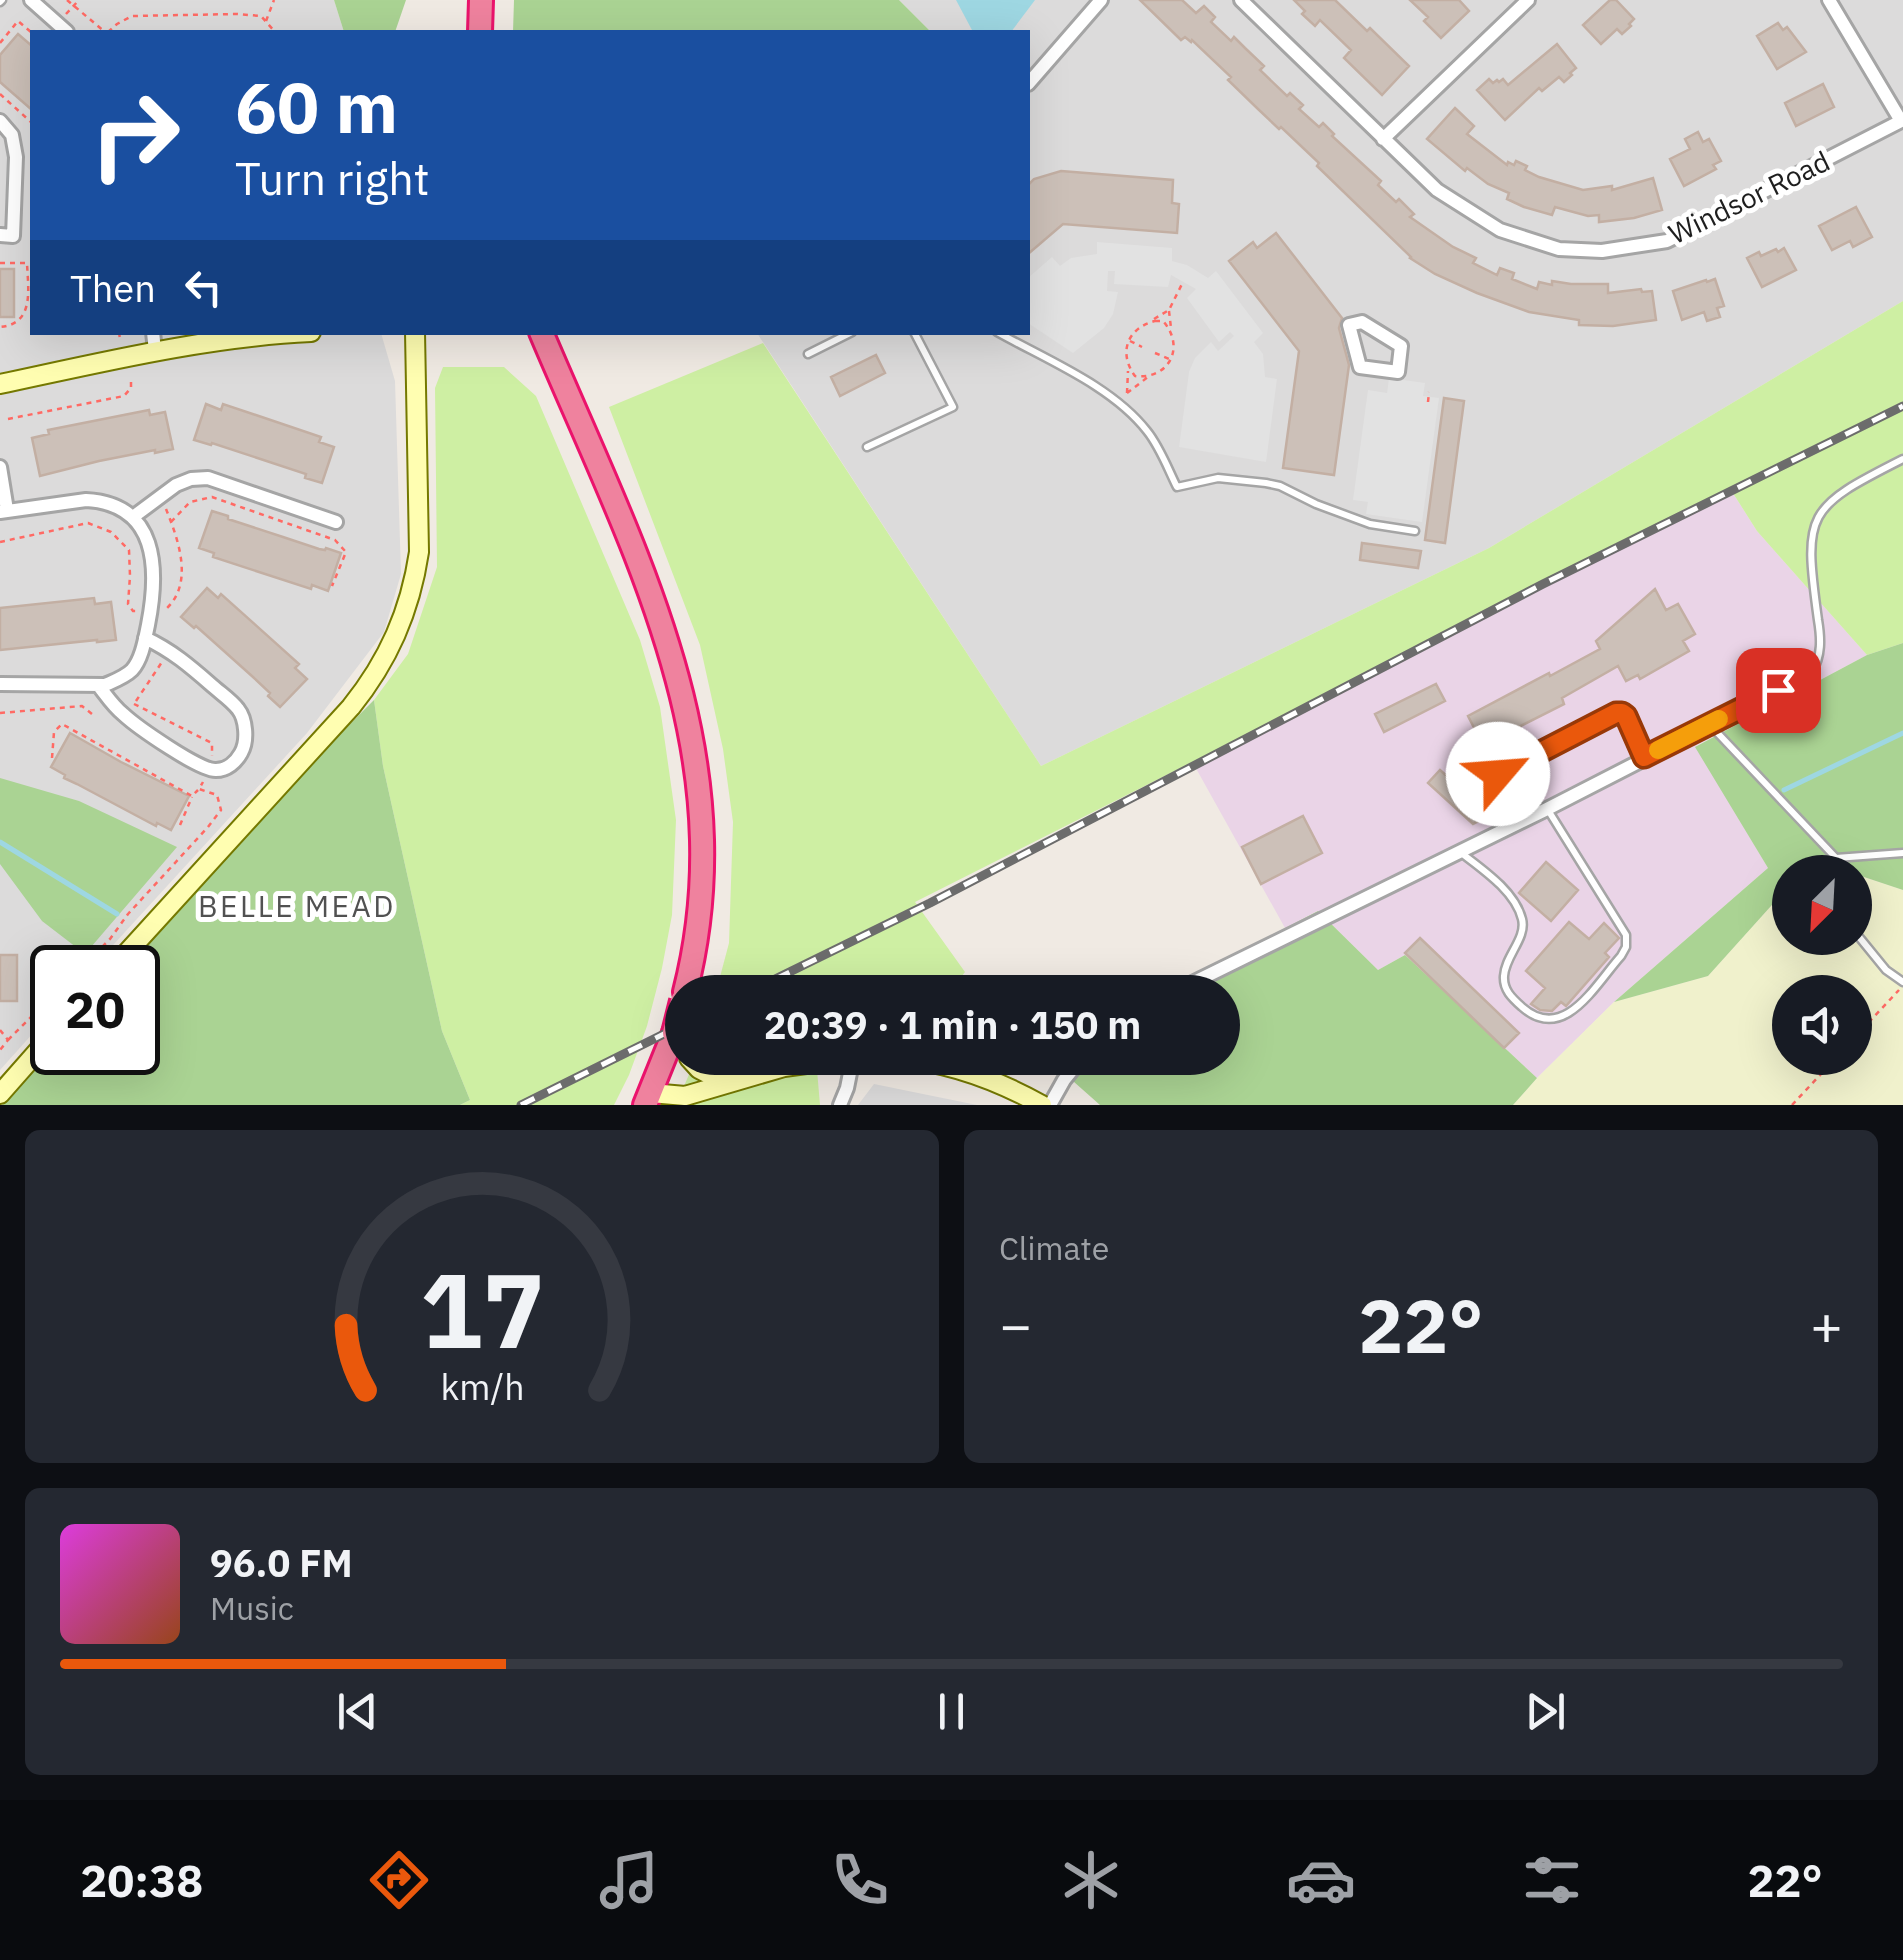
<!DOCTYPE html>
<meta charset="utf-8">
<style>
body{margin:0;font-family:"IBM Plex Sans",sans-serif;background:#242831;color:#f1f3f6;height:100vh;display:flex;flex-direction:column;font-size:38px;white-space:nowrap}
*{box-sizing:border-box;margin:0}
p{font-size:32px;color:#9ea1a6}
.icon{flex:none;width:55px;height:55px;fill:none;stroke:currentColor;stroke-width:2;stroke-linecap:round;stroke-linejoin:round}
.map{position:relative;height:1105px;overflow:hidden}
.sheet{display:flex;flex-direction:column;gap:25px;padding:25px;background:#0d0f14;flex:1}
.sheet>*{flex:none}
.banner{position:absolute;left:30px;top:30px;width:1000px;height:305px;border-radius:0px;box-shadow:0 10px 40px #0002;background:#1a4fa0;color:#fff;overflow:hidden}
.needle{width:65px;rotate:204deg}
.tools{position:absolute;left:1772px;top:855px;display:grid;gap:20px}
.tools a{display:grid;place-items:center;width:100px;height:100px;border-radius:50%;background:#171b24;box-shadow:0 10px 40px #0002;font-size:50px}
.speed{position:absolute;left:30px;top:945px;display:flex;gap:20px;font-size:50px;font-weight:700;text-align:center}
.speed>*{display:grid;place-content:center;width:130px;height:130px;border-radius:50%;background:#171b24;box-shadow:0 10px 40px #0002;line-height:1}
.speed .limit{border:5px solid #111;border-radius:15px;background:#fff;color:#111}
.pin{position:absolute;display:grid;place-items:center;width:85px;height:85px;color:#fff;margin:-42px;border-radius:20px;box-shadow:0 5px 15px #0006}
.me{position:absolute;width:110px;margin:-55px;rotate:63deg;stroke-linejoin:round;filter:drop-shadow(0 0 8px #0008)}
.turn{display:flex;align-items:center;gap:35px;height:210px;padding:0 40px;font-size:45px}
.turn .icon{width:130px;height:130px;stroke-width:2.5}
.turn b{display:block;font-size:70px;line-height:85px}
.then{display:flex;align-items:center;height:95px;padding:0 40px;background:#0003;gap:20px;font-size:38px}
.big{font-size:75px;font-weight:700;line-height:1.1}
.sheet .card{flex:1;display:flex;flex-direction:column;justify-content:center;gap:15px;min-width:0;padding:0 35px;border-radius:15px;background:#242831}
.sheet .dial{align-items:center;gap:0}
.dial svg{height:260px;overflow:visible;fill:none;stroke:#363941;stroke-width:7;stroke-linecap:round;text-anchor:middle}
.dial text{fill:#f1f3f6;stroke:none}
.song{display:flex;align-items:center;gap:30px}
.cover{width:120px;height:120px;border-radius:15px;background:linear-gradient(135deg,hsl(300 70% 55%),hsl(20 70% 35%))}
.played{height:10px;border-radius:5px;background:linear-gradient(90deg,#ea580c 25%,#363941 25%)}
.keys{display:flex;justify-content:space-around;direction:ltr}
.heat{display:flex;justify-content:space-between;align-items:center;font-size:55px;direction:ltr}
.sheet .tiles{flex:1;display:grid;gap:25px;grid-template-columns:1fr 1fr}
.card:last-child{grid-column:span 2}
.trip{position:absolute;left:665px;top:975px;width:575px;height:100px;border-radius:50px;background:#171b24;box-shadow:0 10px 40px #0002;font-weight:700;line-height:100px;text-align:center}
.tab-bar{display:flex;height:160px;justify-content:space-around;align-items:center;background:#090b0e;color:#9ea1a6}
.tab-bar .icon{width:70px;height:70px}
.tab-bar .selected{color:#ea580c}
.tab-bar b{font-size:45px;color:#f1f3f6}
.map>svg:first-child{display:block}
</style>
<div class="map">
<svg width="1903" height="1105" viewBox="0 0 1903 1105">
<rect width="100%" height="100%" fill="#f0eae3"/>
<path fill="#dcdbdb" d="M0,0H334L344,32H32V332L381,333L395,381L401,574L384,632L307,733L93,967L52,968V1012L0,1070Z
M899,0H1903V301L1489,548L1041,766L757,333L1028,332V32H931Z
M874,1084L977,1105H858Z"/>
<path fill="#ead4e7" d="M1731,490L1757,531L1867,655L1696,746L1768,868L1614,1002L1537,1078L1405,955L1378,970L1318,911L1285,928L1193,763Z"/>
<path fill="#f0f1cc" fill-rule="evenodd" d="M1855,874L1903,890V1105H1513L1537,1078L1614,1002L1708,976L1790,885V938H1855ZM1790,992H1855V1058H1790Z"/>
<path fill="#ceefa3" d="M1903,301V643L1867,655L1757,531L1731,490L915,902L965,972L950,992H716L729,943L733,822L723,749L700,645L609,407L763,343L1041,766L1489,548Z
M443,367H504L536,396L640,640L660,707L676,820L672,915L662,968L647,1026L629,1075L614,1105H460L470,1100L442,1031L383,766L374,700L408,654L437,567L435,388Z
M696,1058H816L820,1105H676Z"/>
<path fill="#aad393" d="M334,0H406L395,32H344Z
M514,0H899L931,32H513Z
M1903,643V890L1855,874V872L1811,861L1801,872H1790V885L1708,976L1614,1002L1768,868L1695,747L1867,655Z
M374,700L383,766L442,1031L470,1100L460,1105H2L52,1049V1052H138V968L126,967L331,743Z
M0,778L79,801L177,847L85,954L42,921L0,864Z
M1318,911L1378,970L1405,955L1537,1078L1513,1105H1100L1047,1058H1222V992H1162Z"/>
<path fill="#e2e2e2" d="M1097,242L1172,248V261L1187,265L1208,278L1216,271L1263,333L1254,342L1263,354L1265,377L1277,379L1266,462L1179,447L1189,372L1195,358L1211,342L1218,351L1234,336L1230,332L1219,342L1187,298L1196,289L1171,275L1168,287L1114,284L1115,271H1108L1107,291L1118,292L1113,314L1104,328L1073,353L1028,323V278L1052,257L1060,266L1071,258L1097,254Z
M1389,378L1425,383L1423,396L1439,398L1422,522L1366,514L1368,502L1353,500L1368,390L1387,393Z"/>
<path fill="#9ed7e2" d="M956,0H1035L1011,32H973Z"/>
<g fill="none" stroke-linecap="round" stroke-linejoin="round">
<path stroke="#9ed7e2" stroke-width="5" d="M1784,790L1903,733
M0,842L117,914"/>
</g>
<path fill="#ccc0b8" stroke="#c3afa3" stroke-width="2.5" d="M1140,0H1182L1196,13L1204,6L1215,17L1211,22L1231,41L1234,37L1245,48L1264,66L1260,70L1287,96L1290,93L1303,105L1299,109L1319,127L1323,123L1334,134L1332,136L1381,181L1378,185L1396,202L1399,199L1414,214L1410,217L1453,247L1476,258L1473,263L1497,275L1500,268L1514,273L1512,279L1537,289L1539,282L1552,285V281L1571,284H1608V293L1641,289L1642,292L1652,291L1656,320L1613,326L1579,325V320L1529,312L1477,293L1435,274L1410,258L1411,257L1317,166L1319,163L1281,127L1279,129L1258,109L1228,80L1231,77L1192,40L1191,42L1185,37L1181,40Z
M1294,0H1335L1367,31L1370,28L1409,66L1382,95L1344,58L1351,50L1320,20L1315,26L1302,14L1305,11Z
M1410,0H1459L1469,11L1441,38L1424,21L1428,17Z
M1610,0H1616L1634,19L1629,24L1631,26L1622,34L1617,29L1601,44L1583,25Z
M1778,23L1783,30L1787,27L1806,52L1777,69L1757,36Z
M18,34L32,46V110L0,82V55Z
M1557,44L1576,68L1570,73L1572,75L1564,82L1559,77L1542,91L1539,88L1505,120L1477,90L1489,79L1493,83L1497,80L1499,82L1503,79L1508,85Z
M1823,84L1834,107L1796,126L1785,103Z
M1455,108L1474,126L1467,134L1507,165L1508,162L1514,165L1516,161L1527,166L1525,170L1539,177L1583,190L1612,186V190L1653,178L1662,210L1634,218L1599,222V215L1588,216L1555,207L1552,215L1524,207L1507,199L1509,193L1488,184L1467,168L1465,171L1427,139Z
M1698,132L1703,142L1709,139L1721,161L1713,165L1716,169L1684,186L1670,159L1690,149L1685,139Z
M1061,171L1173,180L1172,203L1179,204L1177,233L1063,224L1028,254V185L1034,179Z
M1856,207L1872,237L1853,247L1850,241L1832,250L1819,226Z
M1276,233L1342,318L1339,328L1349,365L1334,475L1283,468L1299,351L1229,261L1253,242L1257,248Z
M1784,248L1796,270L1762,287L1747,258L1759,252L1761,256L1776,249L1778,252Z
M0,269H14V317H0Z
M1715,279L1724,306L1717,308L1720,317L1707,321L1704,312L1682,320L1673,291L1706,280L1707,282Z
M876,355L885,373L840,396L831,377Z
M1444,398L1464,401L1445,543L1425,540Z
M206,404L221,410L223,404L321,437L319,442L334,447L322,483L305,478L306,474L212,443L211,445L194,440Z
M149,410L150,415L165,412L173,449L155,453V450L99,461L40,476L32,438L49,434L48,430Z
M212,511L228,516V519L283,537L319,549L325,550L326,548L341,553L328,591L312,585L311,589L213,557L214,553L199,548Z
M1362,543L1421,551L1418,568L1360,560Z
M207,588L218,598L221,594L299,664L295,668L307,679L280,707L268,696L270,693L253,677L196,626L194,628L181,617Z
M1655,589L1666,610L1678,604L1695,634L1683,641L1689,651L1640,679L1638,675L1626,681L1618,666L1562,698L1564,704L1483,745L1468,716L1549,673L1550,676L1600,649L1596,641Z
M94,598L95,604L111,602L116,640L97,642V640L0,650V608Z
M1436,684L1445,701L1384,732L1375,714Z
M70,733L121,762L189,796L171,830L157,823L156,826L77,784L64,778L65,775L51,767Z
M1440,770L1470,797L1473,794L1485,805L1490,815L1473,824L1428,783Z
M1303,816L1322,853L1261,884L1242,847Z
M1546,862L1578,890L1551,921L1519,893Z
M1569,922L1589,939L1604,923L1619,938L1605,953L1609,957L1566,1006L1561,1002L1552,1011L1540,1010L1531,1004L1545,988L1526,971Z
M1420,938L1519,1033L1504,1048L1405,953Z
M0,955H17V1001H0Z"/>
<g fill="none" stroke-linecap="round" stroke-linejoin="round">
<defs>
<path id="lane" d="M0,2L2,0
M997,332C1047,360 1112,386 1147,431C1160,447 1168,469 1177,487L1218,478L1266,483L1280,486L1316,504L1370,524L1415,531
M808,354L852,332
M867,447L953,407L914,332
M1812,672C1822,656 1821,638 1818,620C1803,512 1806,508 1903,459
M1710,725L1836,858L1838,872
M1515,823L1494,779L1498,775L1616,713H1622L1626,716L1644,757
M1460,852C1482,869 1515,891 1522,919C1527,938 1505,956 1504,976C1503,990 1512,998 1522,1007C1564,1044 1595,985 1621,956L1626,947V935L1548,810
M1836,858L1903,853
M1855,932L1886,970L1903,982"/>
<path id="street" d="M31,0L67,32
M1241,0L1437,190L1500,230L1559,249L1602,251L1667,241L1903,120
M1829,0L1901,121
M1028,84L1101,0
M0,121L12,135L16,157L13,236L0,235
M1383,139L1528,0
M1362,322L1401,346L1398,372L1360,367L1349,325Z
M153,332L155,351
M0,467L7,510
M0,512L86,500C158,504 159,569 148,625C145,639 142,659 132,670C125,677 114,681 105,685L0,684
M133,517L176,485L191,479L208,478L336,522
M98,685C106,695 113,706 123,714C137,727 200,771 216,770C227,770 236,762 241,753C248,741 246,719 238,709C232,701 222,694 215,688C192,668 173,651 145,638
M1174,992L1547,809L1812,673
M840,1105L847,1088L853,1058
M1050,1105L1064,1080L1082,1058"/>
<path id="secondary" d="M0,384C103,362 206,337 311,332
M113,968L351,707C388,661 410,612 419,552L415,332
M689,1058L699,1069L726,1083
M897,1058C949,1062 997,1080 1042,1105
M651,1093L685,1096L784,1067L850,1058
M0,1094L52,1035"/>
<path id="highway" d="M480,32L481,0
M541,332C632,548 746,752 685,992
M645,1105L674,1033"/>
</defs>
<use href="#lane" stroke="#a5a5a5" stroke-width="11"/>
<use href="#street" stroke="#a5a5a5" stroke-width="18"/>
<use href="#secondary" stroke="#757900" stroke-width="22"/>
<use href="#highway" stroke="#eb136c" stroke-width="28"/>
<path stroke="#ff6a64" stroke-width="2.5" stroke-dasharray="5 5" stroke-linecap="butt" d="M67,0L105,32
M66,14L79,0
M266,21L274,0
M108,32L117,24L132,16L237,14L261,16L275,32
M0,43L18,21L32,33
M0,94L32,123
M0,263H27C28,289 35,324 0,327
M1169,311L1171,328
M1154,319L1169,310L1183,282
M1155,321H1163C1186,347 1169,380 1135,376C1118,353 1127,328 1155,321Z
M119,332L120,339
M1130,341L1142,347
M1155,353L1169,359
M1127,393L1148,377
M1127,393L1128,371
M1428,402L1429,392
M8,419L124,396L131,388V380
M166,509C178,539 194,582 167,608
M171,522L190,502L212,497L335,540L346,552L332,586
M0,542L88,523L111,532L129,550L130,576L128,604L133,611H138
M136,701L162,662
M134,704L212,743V756
M0,713L82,706L92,714
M52,758L54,732L62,724L192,796L198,790
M180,825L192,797
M81,968L110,939L128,914L208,827L221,810L217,795L199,789L203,782
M0,1030L8,1040L0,1050
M1855,1037L1899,990
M8,1040L52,996
M1792,1105L1836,1058"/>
<use href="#lane" stroke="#fff" stroke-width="6"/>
<use href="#street" stroke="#fff" stroke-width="12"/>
<use href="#secondary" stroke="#fffeb1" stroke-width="18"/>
<use href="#highway" stroke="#ef829e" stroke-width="22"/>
<defs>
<path id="rail" d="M749,992L930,903L1543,584L1903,406
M521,1105L682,1025"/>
</defs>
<use href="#rail" stroke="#6c6c6c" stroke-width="9"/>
<use href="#rail" stroke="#fff" stroke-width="5" stroke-dasharray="15" stroke-linecap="butt"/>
<defs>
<path id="highway-bridge" d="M674,1033L682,1001"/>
</defs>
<use href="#highway-bridge" stroke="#eb136c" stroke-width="28" stroke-linecap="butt"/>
<use href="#highway-bridge" stroke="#ef829e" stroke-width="22"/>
</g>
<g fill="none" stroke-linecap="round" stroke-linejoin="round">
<defs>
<path id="route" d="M1498,774L1616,713H1622L1626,716L1644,757L1778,690"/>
</defs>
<use href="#route" stroke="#983908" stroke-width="25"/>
<use href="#route" stroke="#ea580c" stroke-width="18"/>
<path stroke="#f59e0b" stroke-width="18" d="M1658,750L1719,719"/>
</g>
<g text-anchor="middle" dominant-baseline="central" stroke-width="10" stroke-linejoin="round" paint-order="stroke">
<g font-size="28" fill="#1e1e1e" stroke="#fff">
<text transform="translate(1749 197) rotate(-26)">Windsor Road</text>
</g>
<g font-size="30" letter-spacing="2.5" fill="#515151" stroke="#fff">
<text x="297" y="905">BELLE MEAD</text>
</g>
</g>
</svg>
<div class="tools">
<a><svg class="needle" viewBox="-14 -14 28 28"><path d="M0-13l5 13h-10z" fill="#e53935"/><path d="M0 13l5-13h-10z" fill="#9ea1a6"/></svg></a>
<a><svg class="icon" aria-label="sound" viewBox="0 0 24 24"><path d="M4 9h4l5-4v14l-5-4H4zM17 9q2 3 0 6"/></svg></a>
</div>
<div class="speed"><div class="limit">20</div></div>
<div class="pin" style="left:1778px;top:690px;background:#d93025"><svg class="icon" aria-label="arrive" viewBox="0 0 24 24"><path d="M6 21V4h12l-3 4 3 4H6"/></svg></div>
<svg class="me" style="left:1498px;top:774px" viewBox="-20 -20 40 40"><circle r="19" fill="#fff"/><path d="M0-13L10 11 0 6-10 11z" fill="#ea580c"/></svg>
<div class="trip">20:39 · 1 min · 150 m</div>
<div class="banner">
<div class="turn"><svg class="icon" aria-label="right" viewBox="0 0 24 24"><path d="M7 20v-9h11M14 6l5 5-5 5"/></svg><div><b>60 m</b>Turn right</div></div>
<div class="then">Then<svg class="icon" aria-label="left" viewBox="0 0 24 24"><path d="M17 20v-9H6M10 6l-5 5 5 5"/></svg></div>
</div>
</div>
<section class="sheet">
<div class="tiles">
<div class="card dial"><svg viewBox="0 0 100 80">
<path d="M14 69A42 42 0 1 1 86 69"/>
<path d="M14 69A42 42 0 0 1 8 49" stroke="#ea580c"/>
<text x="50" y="56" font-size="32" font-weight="700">17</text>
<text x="50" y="72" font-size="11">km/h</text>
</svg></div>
<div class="card"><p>Climate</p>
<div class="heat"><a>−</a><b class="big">22°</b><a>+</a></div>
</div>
<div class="card">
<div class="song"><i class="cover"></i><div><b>96.0 FM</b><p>Music</p></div></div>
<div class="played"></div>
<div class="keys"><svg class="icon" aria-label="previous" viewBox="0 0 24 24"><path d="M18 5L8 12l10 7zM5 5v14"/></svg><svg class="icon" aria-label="pause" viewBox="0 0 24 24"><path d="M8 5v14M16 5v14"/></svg><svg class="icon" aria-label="next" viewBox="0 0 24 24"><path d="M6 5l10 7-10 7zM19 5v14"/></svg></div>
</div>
</div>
</section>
<nav class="tab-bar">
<b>20:38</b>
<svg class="icon selected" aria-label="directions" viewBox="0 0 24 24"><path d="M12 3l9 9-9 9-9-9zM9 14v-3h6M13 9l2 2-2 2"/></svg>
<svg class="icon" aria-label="music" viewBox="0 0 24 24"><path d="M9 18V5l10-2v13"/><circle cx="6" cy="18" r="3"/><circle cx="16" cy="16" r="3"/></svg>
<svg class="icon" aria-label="phone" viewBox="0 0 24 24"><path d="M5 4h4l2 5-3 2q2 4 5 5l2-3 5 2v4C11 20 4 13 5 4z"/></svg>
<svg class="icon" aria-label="climate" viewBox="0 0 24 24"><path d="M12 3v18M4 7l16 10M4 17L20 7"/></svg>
<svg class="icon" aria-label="car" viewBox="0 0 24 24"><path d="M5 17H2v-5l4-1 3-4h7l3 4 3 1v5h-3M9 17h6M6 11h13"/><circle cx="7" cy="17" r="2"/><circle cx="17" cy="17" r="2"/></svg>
<svg class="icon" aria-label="filters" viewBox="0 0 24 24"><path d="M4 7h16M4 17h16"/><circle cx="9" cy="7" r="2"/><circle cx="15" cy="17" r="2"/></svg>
<b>22°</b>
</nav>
